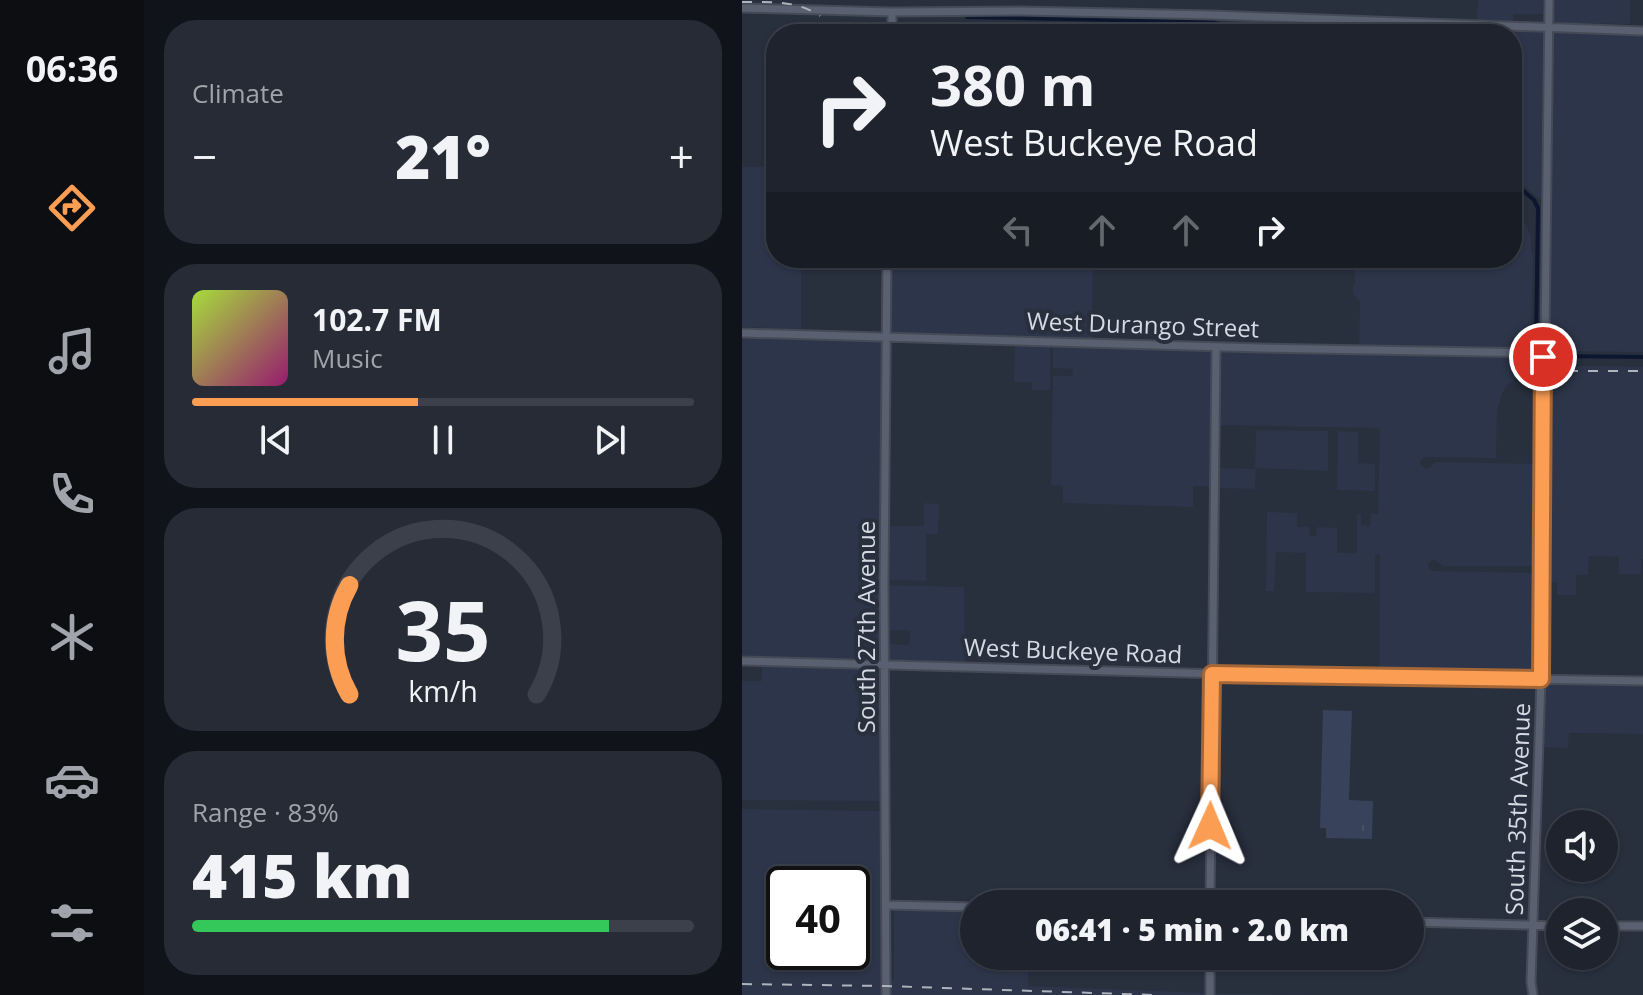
<!DOCTYPE html>
<meta charset="utf-8">
<style>
body{margin:0;font-family:"Open Sans",sans-serif;background:#262b36;color:#f1f3f6;height:100vh;display:flex;flex-direction:column;font-size:30px;white-space:nowrap}
*{box-sizing:border-box;margin:0}
p{font-size:26px;color:#a1a4aa}
.icon{flex:none;width:44px;height:44px;fill:none;stroke:currentColor;stroke-width:2;stroke-linecap:round;stroke-linejoin:round}
.map{position:relative;flex:1;overflow:hidden}
.details{display:flex;flex-direction:column;gap:20px;padding:20px;background:#101319;width:598px}
.details>*{flex:none}
.banner{position:absolute;left:24px;top:24px;width:756px;height:244px;border-radius:32px;box-shadow:0 2px 6px #0004,0 0 0 2px #3c404a;background:#1e232e;color:#f1f3f6;overflow:hidden}
.tools{position:absolute;left:804px;top:810px;display:grid;gap:16px}
.tools a{display:grid;place-items:center;width:72px;height:72px;border-radius:50%;background:#1e232e;box-shadow:0 2px 6px #0004,0 0 0 2px #3c404a;font-size:40px}
.speed{position:absolute;left:24px;top:866px;display:flex;gap:16px;font-size:40px;font-weight:700;text-align:center}
.speed>*{display:grid;place-content:center;width:104px;height:104px;border-radius:50%;background:#1e232e;box-shadow:0 2px 6px #0004,0 0 0 2px #3c404a;line-height:1}
.speed .limit{border:4px solid #111;border-radius:12px;background:#fff;color:#111}
.pin{position:absolute;display:grid;place-items:center;width:68px;height:68px;color:#fff;margin:-34px;border:4px solid #fff;border-radius:50%;box-shadow:0 2px 8px #0007}
.me{position:absolute;width:88px;margin:-44px;rotate:1deg;stroke-linejoin:round;filter:drop-shadow(0 0 6px #0008)}
.turn{display:flex;align-items:center;gap:28px;height:168px;padding:0 32px;font-size:36px}
.turn .icon{width:104px;height:104px;stroke-width:2.5}
.turn b{display:block;font-size:56px;line-height:68px}
.lanes{display:flex;align-items:center;height:76px;padding:0 32px;background:#0003;justify-content:center;gap:40px;direction:ltr}
.lanes .off{opacity:.35}
.big{font-size:60px;font-weight:800;line-height:1.1}
.details .widget{flex:1;display:flex;flex-direction:column;justify-content:center;gap:12px;min-width:0;padding:0 28px;border-radius:32px;background:#262b36}
.details .dial{align-items:center;gap:0}
.dial svg{height:208px;overflow:visible;fill:none;stroke:#3c404a;stroke-width:7;stroke-linecap:round;text-anchor:middle}
.dial text{fill:#f1f3f6;stroke:none}
.song{display:flex;align-items:center;gap:24px}
.cover{width:96px;height:96px;border-radius:12px;background:linear-gradient(135deg,hsl(80 70% 55%),hsl(320 70% 35%))}
.played{height:8px;border-radius:4px;background:linear-gradient(90deg,#fc9d54 45%,#3c404a 45%)}
.keys{display:flex;justify-content:space-around;direction:ltr}
.heat{display:flex;justify-content:space-between;align-items:center;font-size:44px;direction:ltr}
.charge{height:12px;border-radius:6px;background:linear-gradient(90deg,#34c759 83%,#3c404a 0)}
.trip{position:absolute;left:218px;top:890px;width:464px;height:80px;border-radius:40px;background:#1e232e;box-shadow:0 2px 6px #0004,0 0 0 2px #3c404a;font-weight:800;line-height:80px;text-align:center}
main{display:flex;flex:1;min-height:0}
.tabs{display:flex;flex-direction:column;width:144px;justify-content:space-around;align-items:center;background:#0c0e12;color:#a1a4aa}
.tabs .icon{width:56px;height:56px}
.tabs .on{color:#fc9d54}
.tabs b{font-size:36px;color:#f1f3f6}
.map>svg:first-child{display:block}
</style>
<main>
<nav class="tabs">
<b>06:36</b>
<svg class="icon on" aria-label="directions" viewBox="0 0 24 24"><path d="M12 3l9 9-9 9-9-9zM9 14v-3h6M13 9l2 2-2 2"/></svg>
<svg class="icon" aria-label="music" viewBox="0 0 24 24"><path d="M9 18V5l10-2v13"/><circle cx="6" cy="18" r="3"/><circle cx="16" cy="16" r="3"/></svg>
<svg class="icon" aria-label="phone" viewBox="0 0 24 24"><path d="M5 4h4l2 5-3 2q2 4 5 5l2-3 5 2v4C11 20 4 13 5 4z"/></svg>
<svg class="icon" aria-label="climate" viewBox="0 0 24 24"><path d="M12 3v18M4 7l16 10M4 17L20 7"/></svg>
<svg class="icon" aria-label="car" viewBox="0 0 24 24"><path d="M5 17H2v-5l4-1 3-4h7l3 4 3 1v5h-3M9 17h6M6 11h13"/><circle cx="7" cy="17" r="2"/><circle cx="17" cy="17" r="2"/></svg>
<svg class="icon" aria-label="filters" viewBox="0 0 24 24"><path d="M4 7h16M4 17h16"/><circle cx="9" cy="7" r="2"/><circle cx="15" cy="17" r="2"/></svg>
</nav>
<section class="details">
<div class="widget"><p>Climate</p>
<div class="heat"><a>−</a><b class="big">21°</b><a>+</a></div>
</div>
<div class="widget">
<div class="song"><i class="cover"></i><div><b>102.7 FM</b><p>Music</p></div></div>
<div class="played"></div>
<div class="keys"><svg class="icon" aria-label="previous" viewBox="0 0 24 24"><path d="M18 5L8 12l10 7zM5 5v14"/></svg><svg class="icon" aria-label="pause" viewBox="0 0 24 24"><path d="M8 5v14M16 5v14"/></svg><svg class="icon" aria-label="next" viewBox="0 0 24 24"><path d="M6 5l10 7-10 7zM19 5v14"/></svg></div>
</div>
<div class="widget dial"><svg viewBox="0 0 100 80">
<path d="M14 69A42 42 0 1 1 86 69"/>
<path d="M14 69A42 42 0 0 1 14 27" stroke="#fc9d54"/>
<text x="50" y="56" font-size="32" font-weight="700">35</text>
<text x="50" y="72" font-size="11">km/h</text>
</svg></div>
<div class="widget"><p>Range · 83%</p><b class="big">415 km</b><div class="charge"></div></div>
</section>
<div class="map">
<svg width="901" height="995" viewBox="0 0 901 995">
<rect width="100%" height="100%" fill="#282f3d"/>
<path fill="#2d354a" fill-rule="evenodd" d="M736,0H801V14H771V21L735,20Z
M812,0H888V24L814,23L812,20Z
M700,28L799,31L801,33L799,200L770,176V34H700Z
M812,32L901,35V352L805,351L810,35Z
M0,167H34V258H59V329L0,327Z
M783,224L789,236V253L791,254L789,349L617,347L618,301L611,294V286L613,285L612,258H770V232Z
M149,258H351L350,338L348,340L290,336L153,334L149,331L148,315Z
M0,336L138,340L142,347L139,639V659L137,660L126,658H0Z
M273,344L308,345V390H290V382H272Z
M314,345L468,350L471,352L472,487L451,486V507L321,503V486L309,485L311,376H331V369L311,368V347Z
M480,351L796,356L797,371L777,376L765,386L760,393L755,411L754,458L683,457L678,461V464L683,469L688,468L693,462L794,464L796,466L795,566H701L691,559L686,564L687,569L691,571L794,573V671L792,674L637,673L638,554H633V591L631,593L564,592V553L534,552L532,591H524L525,512L555,513V527H567L568,536H574L575,527L595,528V553H615V514H619V525L628,526L629,514H636L638,430L636,428L477,425L476,423L477,353Z
M805,365L901,367V559L899,560V574H877V557L847,556L846,575H834V595H815V582H803Z
M514,430L586,431V471L514,468L513,489L475,488V468L513,469Z
M596,431L616,432V463L633,464V491L595,490Z
M182,503L197,504L196,534H184V581L148,580L146,526H182Z
M148,585L222,587L223,662L149,660L147,659V644L167,645L168,631L147,630Z
M20,666H82L138,669L140,801L0,800V681H20Z
M805,683L901,685V734L827,733L826,748L800,747L802,687Z
M0,809L140,811L142,981L152,980V912L154,909L232,912V956H286V986L463,993L575,995H0ZM42,884H110V952H42Z"/>
<path fill="#38425b" d="M581,710L610,711L607,800L631,801L630,839L584,838V828H578Z"/>
<g fill="none" stroke-linecap="round" stroke-linejoin="round">
<path stroke="#495165" stroke-width="2" d="M621,830V826"/>
<path stroke="#0d162f" stroke-width="4" d="M225,17L470,22L480,25L482,34
M770,181L792,200L796,208L794,345
M808,356L901,357"/>
<defs>
<path id="secondary" d="M0,8L150,12L280,11L471,15L901,31
M150,34V12
M0,333L518,348L801,353
M0,661L481,674L901,681
M468,904L474,347
M144,905L232,907
M668,922L818,926
M862,926H901
M468,956V995
M144,995L142,582L145,258
M791,995L789,982L799,679L807,0"/>
</defs>
<use href="#secondary" stroke="#444a56" stroke-width="11"/>
<use href="#secondary" stroke="#596070" stroke-width="7"/>
<path stroke="#aeb4be" stroke-width="2" stroke-dasharray="10 10" stroke-linecap="butt" d="M0,2C28,2 55,0 78,16
M806,371H901
M0,984L144,986L411,995"/>
</g>
<g fill="none" stroke-linecap="round" stroke-linejoin="round">
<defs>
<path id="route" d="M468,826L470,674L799,679L801,357"/>
</defs>
<use href="#route" stroke="#a46637" stroke-width="20"/>
<use href="#route" stroke="#fc9d54" stroke-width="14"/>
</g>
<g text-anchor="middle" dominant-baseline="central" stroke-width="8" stroke-linejoin="round" paint-order="stroke">
<g font-size="24" fill="#d5dae3" stroke="#282f3d">
<text transform="translate(401 324) rotate(2)">West Durango Street</text>
<text transform="translate(123 627) rotate(-90)">South 27th Avenue</text>
<text transform="translate(331 650) rotate(2)">West Buckeye Road</text>
<text transform="translate(775 809) rotate(-88)">South 35th Avenue</text>
</g>
</g>
</svg>
<div class="tools">
<a><svg class="icon" aria-label="sound" viewBox="0 0 24 24"><path d="M4 9h4l5-4v14l-5-4H4zM17 9q2 3 0 6"/></svg></a>
<a><svg class="icon" aria-label="layers" viewBox="0 0 24 24"><path d="M12 4l9 5-9 5-9-5zM3 14l9 5 9-5"/></svg></a>
</div>
<div class="speed"><div class="limit">40</div></div>
<div class="pin" style="left:801px;top:357px;background:#d93025"><svg class="icon" aria-label="arrive" viewBox="0 0 24 24"><path d="M6 21V4h12l-3 4 3 4H6"/></svg></div>
<svg class="me" style="left:468px;top:826px" viewBox="-20 -20 40 40"><path d="M0-17L14 15 0 8-14 15z" fill="#fc9d54" stroke="#fff" stroke-width="4"/></svg>
<div class="trip">06:41 · 5 min · 2.0 km</div>
<div class="banner">
<div class="turn"><svg class="icon" aria-label="right" viewBox="0 0 24 24"><path d="M7 20v-9h11M14 6l5 5-5 5"/></svg><div><b>380 m</b>West Buckeye Road</div></div>
<div class="lanes"><svg class="icon off" aria-label="left" viewBox="0 0 24 24"><path d="M17 20v-9H6M10 6l-5 5 5 5"/></svg><svg class="icon off" aria-label="ahead" viewBox="0 0 24 24"><path d="M12 20V5M6 11l6-6 6 6"/></svg><svg class="icon off" aria-label="ahead" viewBox="0 0 24 24"><path d="M12 20V5M6 11l6-6 6 6"/></svg><svg class="icon" aria-label="right" viewBox="0 0 24 24"><path d="M7 20v-9h11M14 6l5 5-5 5"/></svg></div>
</div>
</div>
</main>
